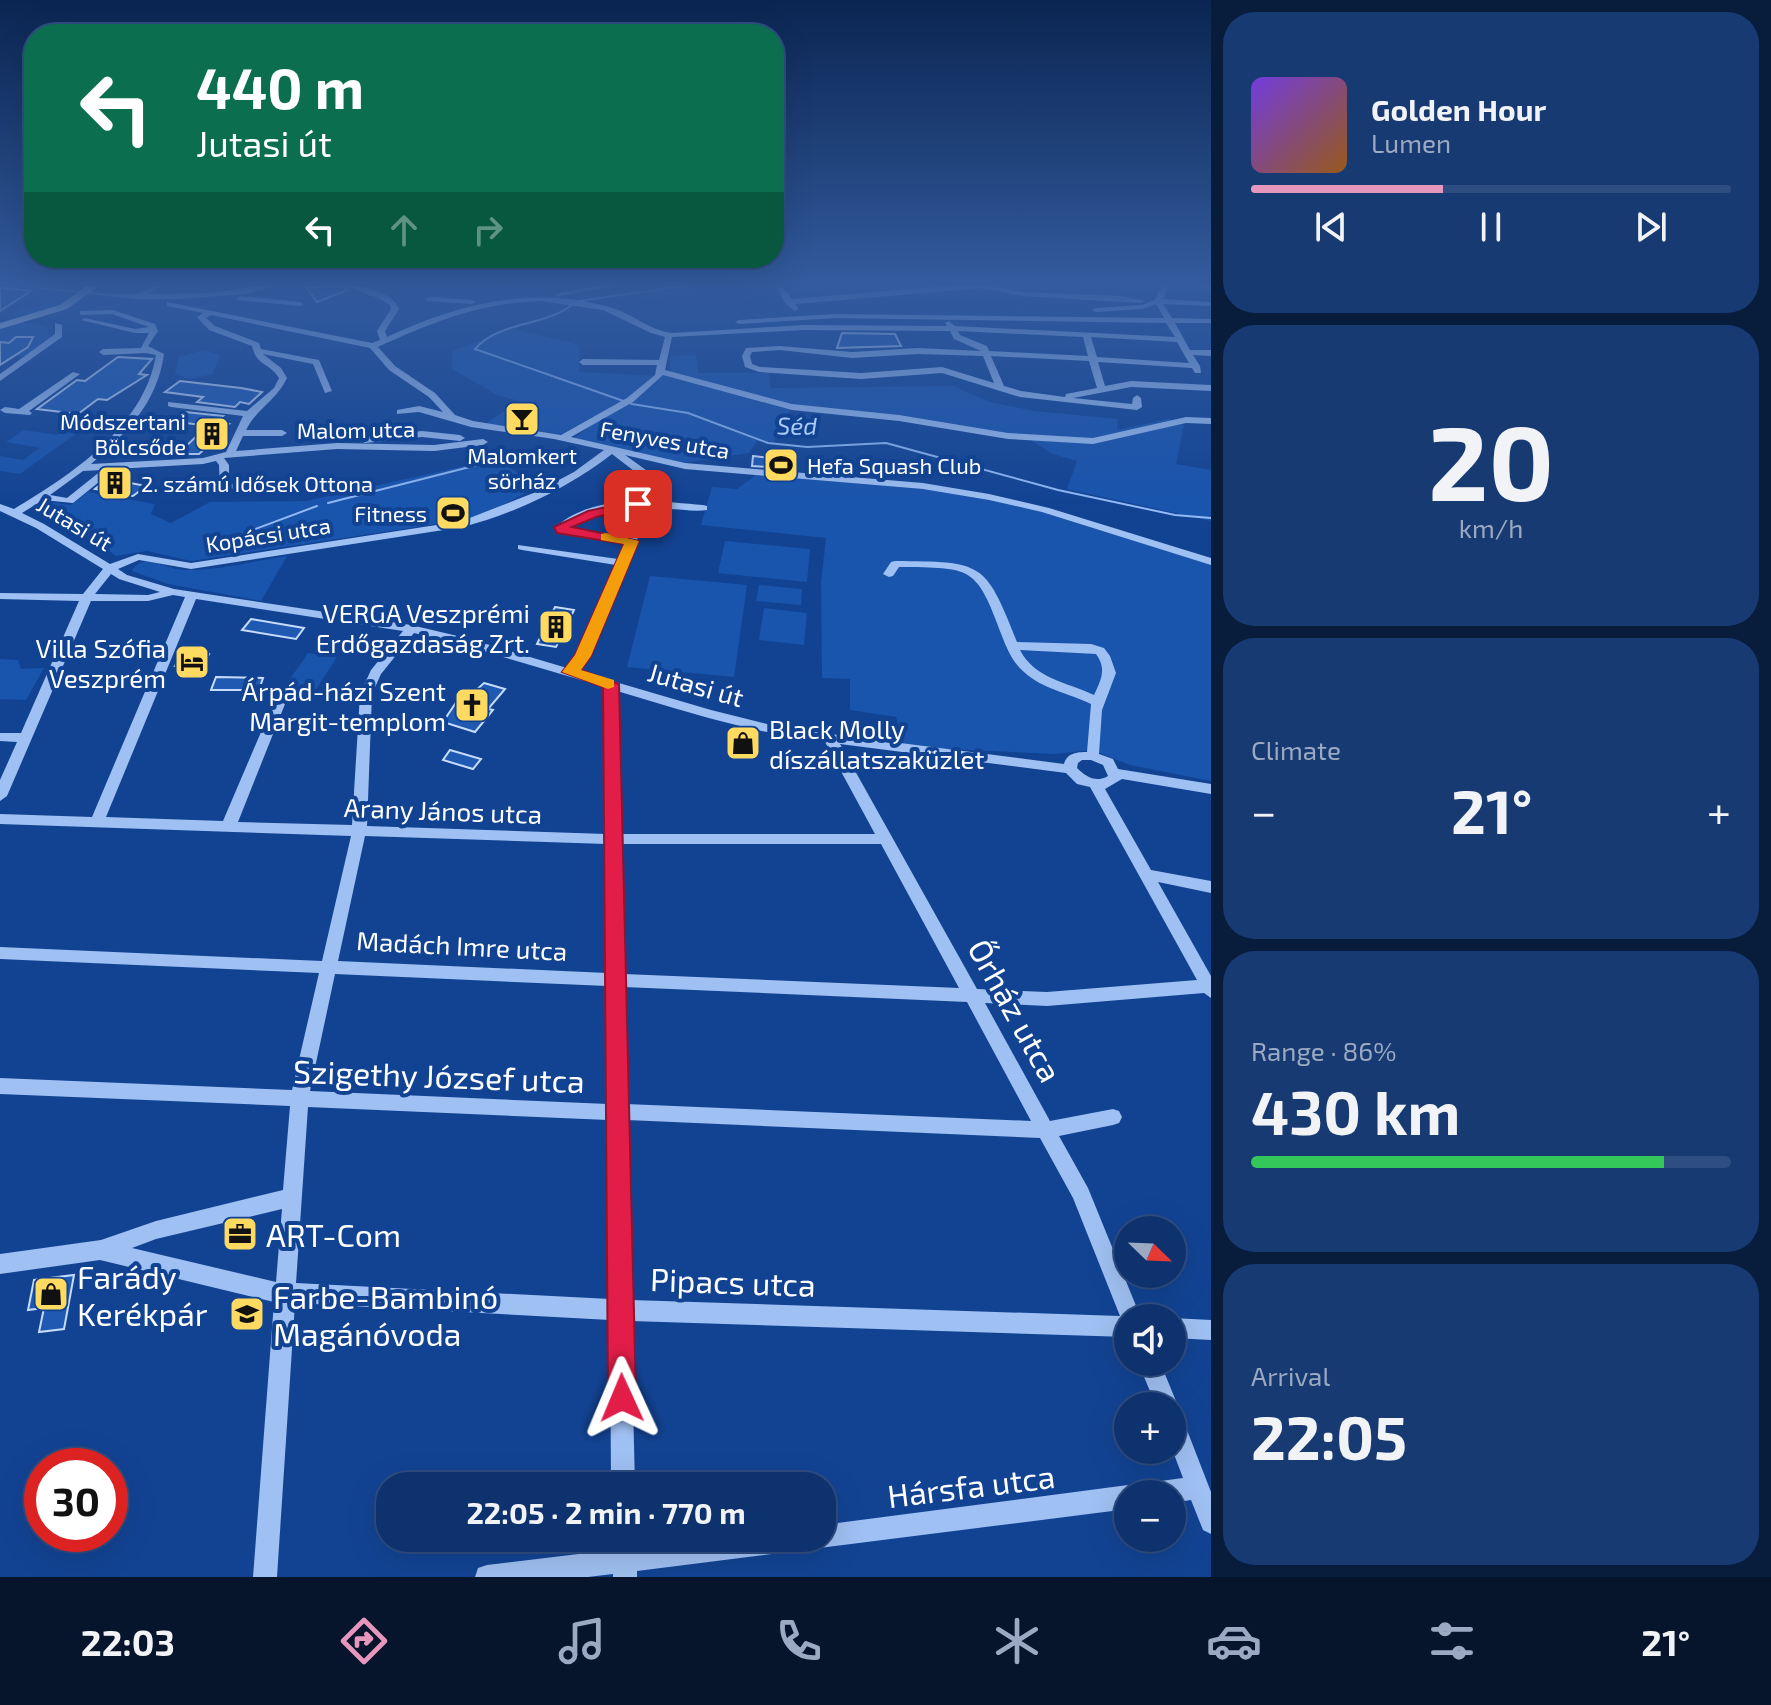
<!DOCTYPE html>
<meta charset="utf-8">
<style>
body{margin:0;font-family:"Exo 2",sans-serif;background:#173a73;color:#f1f3f6;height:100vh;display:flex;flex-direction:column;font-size:30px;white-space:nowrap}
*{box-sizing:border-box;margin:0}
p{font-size:26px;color:#9baac2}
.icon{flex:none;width:44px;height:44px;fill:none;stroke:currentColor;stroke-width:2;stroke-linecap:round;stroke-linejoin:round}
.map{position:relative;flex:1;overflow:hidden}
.drawer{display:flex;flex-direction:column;gap:12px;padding:12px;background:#081c3c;width:560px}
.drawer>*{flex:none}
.top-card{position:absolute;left:24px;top:24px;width:760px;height:244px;border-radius:32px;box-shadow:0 8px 32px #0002,0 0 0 2px #2e4d81;background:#0b6e4f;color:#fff;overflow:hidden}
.needle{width:52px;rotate:113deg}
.controls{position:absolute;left:1114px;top:1216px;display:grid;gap:16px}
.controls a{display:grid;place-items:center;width:72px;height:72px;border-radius:50%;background:#0e326e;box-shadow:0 8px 32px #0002,0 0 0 2px #2e4d81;font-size:40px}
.speed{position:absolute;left:24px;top:1448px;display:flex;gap:16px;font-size:40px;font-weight:700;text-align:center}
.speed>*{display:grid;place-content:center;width:104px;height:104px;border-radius:50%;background:#0e326e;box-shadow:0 8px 32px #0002,0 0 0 2px #2e4d81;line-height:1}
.speed .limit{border:12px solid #d22;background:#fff;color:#111}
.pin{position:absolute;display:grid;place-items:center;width:68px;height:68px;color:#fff;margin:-34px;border-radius:16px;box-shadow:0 4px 12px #0006}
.me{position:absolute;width:88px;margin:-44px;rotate:359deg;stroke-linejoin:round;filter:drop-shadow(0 0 6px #0008)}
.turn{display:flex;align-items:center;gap:28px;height:168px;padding:0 40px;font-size:36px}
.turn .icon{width:104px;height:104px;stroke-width:2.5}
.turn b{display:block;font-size:56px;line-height:68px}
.lanes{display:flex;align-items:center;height:76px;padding:0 40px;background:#0003;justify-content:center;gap:40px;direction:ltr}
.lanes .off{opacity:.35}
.big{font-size:60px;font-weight:700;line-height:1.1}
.drawer .tile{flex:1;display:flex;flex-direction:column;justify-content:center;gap:12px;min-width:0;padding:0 28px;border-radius:32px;background:#173a73}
.drawer .dial{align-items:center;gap:0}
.dial b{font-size:104px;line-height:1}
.song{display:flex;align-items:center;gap:24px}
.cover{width:96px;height:96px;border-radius:12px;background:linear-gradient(135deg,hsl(260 70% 55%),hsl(30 70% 35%))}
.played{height:8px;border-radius:4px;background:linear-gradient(90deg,#e797bd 40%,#2e4d81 40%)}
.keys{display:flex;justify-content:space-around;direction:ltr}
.heat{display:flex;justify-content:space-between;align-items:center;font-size:44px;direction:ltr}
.charge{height:12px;border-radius:6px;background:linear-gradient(90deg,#34c759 86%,#2e4d81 0)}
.trip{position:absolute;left:376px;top:1472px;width:460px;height:80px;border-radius:32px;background:#0e326e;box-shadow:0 8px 32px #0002,0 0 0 2px #2e4d81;font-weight:700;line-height:80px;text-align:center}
.tabs{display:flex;height:128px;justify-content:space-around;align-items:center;background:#06142c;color:#9baac2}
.tabs .icon{width:56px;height:56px}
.tabs .on{color:#e797bd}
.tabs b{font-size:36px;color:#f1f3f6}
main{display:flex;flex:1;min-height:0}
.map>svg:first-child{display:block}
</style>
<main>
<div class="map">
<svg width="1211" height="1577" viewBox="0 0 1211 1577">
<rect width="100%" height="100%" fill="#124393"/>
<path fill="#1954ad" d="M685,285H747L642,299L649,294L647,290Z
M50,289L86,296L58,309L14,316L20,307H41L38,296Z
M18,322L46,326L50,337L25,357L14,356L29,345L0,342V326Z
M511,328L579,345V372L657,376L669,372L671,356L696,355L698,373H769L770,388L953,386L990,402L1034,411L1118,419L1117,430L1168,419L1184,425L1176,464L1211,470V521L1067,489L1077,461L1053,454L1026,437L948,424L791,407L774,442L757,441L749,453L683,463L573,439L599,419L593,417L561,434L485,424L520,401L499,396L452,369L453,351Z
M204,350L220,355L213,374L189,379L175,374L179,357Z
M24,430L57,435L63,431L77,433L20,474L0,471V456L23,460L40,448L6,442Z
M496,459L539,486L491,511L463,520L191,561L147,551L116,556L78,528L40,508L48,502L71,505L88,492L155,504L151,514L171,523L210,502L306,501Z
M756,475L935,490L1032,508L1211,562V781L1130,765L1092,750L1055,754L905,747L896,717L850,710V679L822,678L821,582L826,538L701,525L712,487L737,489Z
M725,541L810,549L807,582L718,573Z
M287,556L261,601L168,584L132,571C143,551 166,570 184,570C218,571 253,561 287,556Z
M650,576L747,585L734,677L627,667Z
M759,585L802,589L801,605L756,601Z
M764,608L807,613L804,645L759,640Z
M308,653L337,657L311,697L281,692Z
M0,659L18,660L21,669L44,668L26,700L0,699Z"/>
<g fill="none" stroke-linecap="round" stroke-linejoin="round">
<path stroke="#91baf6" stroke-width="2" d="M579,301L689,285
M572,305C543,327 499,321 475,349L632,404L688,413L768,443L807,447L886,443L1058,490L1175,515L1211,518
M328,503L509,457
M242,534L317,506"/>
</g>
<path fill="#1f59b2" stroke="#c6dcfd" stroke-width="2" d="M340,285L348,290L317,302L307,288Z
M0,288H5L31,291L0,311Z
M842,333L895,334L901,346L837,348Z
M16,337H33L28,347L0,365V342L9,343Z
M118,357L152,359L139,374L147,375L107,400L98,399L78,414L37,409L77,380L85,381Z
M180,381L241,388L262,392L249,404L240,402L235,407L197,402L203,397L165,392Z
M185,412L223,416L216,422L229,424L223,429H227L199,454H178L207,426L173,421Z
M753,456L786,460V468L752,466Z
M116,472L129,474L120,481L146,486L133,496L95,489Z
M555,607L574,610L556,647L537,644Z
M251,619L304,628L296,639L242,630Z
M197,654H209L204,667L175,666L180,657Z
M216,677L263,678L259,690H211Z
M484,683L505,689L488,709L493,710L475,732L443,722L457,701L463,702Z
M450,750L481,759L473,769L443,760Z
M74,1275L64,1329L39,1332L44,1308L28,1310L34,1280Z"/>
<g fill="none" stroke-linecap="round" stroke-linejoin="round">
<path fill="#9fc0f2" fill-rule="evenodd" d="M5,285C47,285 90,295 133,294C143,293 151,285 162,285L147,294L211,293L265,285H282L245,294L178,299H137Z
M343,285C360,285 393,291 399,309L385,331L387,337C458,304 531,285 609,307C632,313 648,330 672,333L804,325L947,326L945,323L949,321L955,326L1175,337L1166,323L835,318L739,324L735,322L739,320L835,314L1164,318L1156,304L1143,309L1096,312L1092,310L1096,308L1142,305L1155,300L1162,285H1170L1163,299L1211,302V306L1163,304L1172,318L1211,319V323H1175L1190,350H1211V356L1193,355L1200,366L1201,373H1195L1192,368L1098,362L1105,386L1131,381L1211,385V391L1131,387L1073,398L1132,404L1133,398L1137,395L1141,398L1142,407L1137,410L1020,397L942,373L861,379L759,372L745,367L742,356L746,348L780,346L852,352L918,348L981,351L954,339L950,331L804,330L672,337L665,370L792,404L899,415L1008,433L1093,438L1186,417L1211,418V424L1186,423L1093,444L1008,439L899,421L792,410L663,375L633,402L571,437L685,463L923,483L989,494L1049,508L1211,558V565L1042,512L989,500L923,489L685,469L625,455L646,470L655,484L650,487L646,486L638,474L612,454C568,488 516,513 463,527L191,569L139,560L118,569L127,575L174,589L411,625L466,638L567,668L577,655L616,565L522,550L518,549V545L618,559L625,543L562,533L558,532L556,527C593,493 657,501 703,505L707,506V510C694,512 681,509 668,509C633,507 598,508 567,528L628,537L634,532L639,535L589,656L578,671L711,710L783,728L1064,764C1067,753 1077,752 1087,752L1091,704C1069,693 1042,689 1024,672C1013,663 1007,649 1002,636C976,565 972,568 899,567L893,576L889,577L883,574L891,562L895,561C982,562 985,560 1017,642L1091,644L1104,648L1110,656L1116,673L1102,710L1099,754L1113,759L1118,769L1211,784V794L1122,779L1105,789L1151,870L1211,881V893L1158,882L1211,976V998L1204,993L1047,1006L985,1003L1050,1121L1113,1109L1119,1111L1122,1117L1119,1123L1113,1125L1059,1136L1088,1188L1141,1318H1128V1337L631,1321L635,1486H611L610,1320L295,1303L277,1577H253L274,1302L100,1260L0,1274V1254L101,1240L156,1221L283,1190L290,1106L0,1094V1078L292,1090L319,973L0,959V947L322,961L351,836L0,824V814L92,817L185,597L173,595L148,601H91L7,796L0,801V780L17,742L0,741V733H21L79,601L0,599V593L83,594L103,569L36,528L0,511V504L14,509C71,475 144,427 156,355L146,353L103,355L99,352L103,349L141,348L149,333H135L81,320L85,318L135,329L149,327L112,314L83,315H80V311L113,310L155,324L158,331L148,346L164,354C157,403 127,433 91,464L203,458L226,452L243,416L171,407L168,406V402L247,411L274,388L279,378C269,362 257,367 252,346L209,330L197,317L203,313L167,306V302L372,343L380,340L377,331L391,309L390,305L380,299ZM541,301L603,310L651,333L665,337L659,360L583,359L579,362L583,365H657L655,375L627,398L561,435L473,421L455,415L435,393L395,366L378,347C433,322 480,303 541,301ZM211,315L370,348L389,370L429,397L443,412L419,406L397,410V414L419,412L471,427L554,439L604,450L574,472L536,492L462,521L191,563L138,554L110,564L44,524L22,513L43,500L73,503L115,469L203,464L216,461L219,465L220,489L287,487L292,484L291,482L229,484V465L224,458L337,449L434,451L483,445L488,442L483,439L434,445L337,443L236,451L243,436H282L287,433L282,430H246C257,408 277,400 287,378L281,368L263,354L313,364L325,393L332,391L319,360L261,349L259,343L215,326L206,318ZM958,331L1083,337L1088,356L989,351L987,346L960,335ZM1091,337L1177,342L1189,363L1097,357ZM780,350L852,358L918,354L983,356L994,383L942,367L861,373L760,367L752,364L750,356L752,352ZM991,356L1089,361L1097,388L1066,394L1065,397L1021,391L1004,386ZM102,470L67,498L50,495L83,471ZM111,574L119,579L160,592L148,595L95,594ZM196,599L403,631L371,670L360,694L352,825L238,822L285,704L279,700L273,704L223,821L106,817ZM414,633L459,644L605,687L606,834L367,826L372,694L381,674ZM1020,650L1096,654C1107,669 1101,680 1094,695C1067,682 1035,679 1020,650ZM617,691C686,712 754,733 825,742L875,834H621ZM840,744L1066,773L1077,784L1090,787L1197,980L1047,992L977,989ZM1082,760H1091L1103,765L1108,776C1096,783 1086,777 1077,768L1078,763ZM365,836L606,844L607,973L338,961ZM621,844H881L959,988L624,974ZM335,974L607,986L608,1104L310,1091ZM624,987L967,1002L1031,1121L626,1104ZM308,1107L608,1120L610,1299L296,1283ZM627,1120L1040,1138L1073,1198L1120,1316L631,1300ZM282,1209L276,1282L132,1248L156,1239Z
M601,285H622L558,296L554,294Z
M775,285H781L792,299L955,285H990L1022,292L1121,296L1145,301L1141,303L1022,296L981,288L795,304L799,309L795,311L786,304Z
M1185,285H1211V289Z
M241,296L300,302L304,304L300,306L238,300L237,298Z
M430,297L472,300L476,302L472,304L427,301L426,299Z
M55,323L62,325V337L0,381V374L55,334Z
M73,372L80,374L29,411L32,413L30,415L5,413L0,410L5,407L19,409Z
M422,431L460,435L465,438L460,441L422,437L365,443L360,440L365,437Z
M1171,1318H1172L1211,1320V1340L1172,1338Z
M1138,1362H1160L1178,1406L1176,1411L1180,1412L1211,1492V1534L1203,1530L1191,1500L1172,1503V1494H1141L1145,1486L1153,1482L1183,1478L1172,1449V1406H1156Z
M1128,1485L1136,1489L1138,1494H1128V1509L637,1571V1577H613V1574L588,1577H475L478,1568L487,1565L612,1550V1538H636V1547L715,1538H822V1525Z"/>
<path fill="#eaf1ff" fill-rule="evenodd" d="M88,285H100L67,309L0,329V323L60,305Z"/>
</g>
<linearGradient id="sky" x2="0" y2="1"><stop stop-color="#0a2551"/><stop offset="0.56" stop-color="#335b9e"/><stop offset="1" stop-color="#335b9e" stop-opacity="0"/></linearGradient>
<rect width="1211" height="506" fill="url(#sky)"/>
<path fill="#e11d48" stroke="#92132f" stroke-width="2" d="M638,500L645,504L643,507L596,517L572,527L639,541L591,656L581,670L619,684L636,1398L632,1408L622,1412L612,1408L608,1398L603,687L562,672L575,655L624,544L557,533L554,527L588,511Z"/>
<path fill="#f59e0b" d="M606,533L639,541L591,656L581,670L614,680V687L608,689L562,672L575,655L624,544L601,540V534Z"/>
<defs>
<symbol id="bar-square" viewBox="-11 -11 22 22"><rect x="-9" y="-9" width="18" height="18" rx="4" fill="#ffda60" stroke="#124393"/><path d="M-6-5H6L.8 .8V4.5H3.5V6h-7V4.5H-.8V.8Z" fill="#111"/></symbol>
<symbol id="building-square" viewBox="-11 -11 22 22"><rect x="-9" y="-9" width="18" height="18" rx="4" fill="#ffda60" stroke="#124393"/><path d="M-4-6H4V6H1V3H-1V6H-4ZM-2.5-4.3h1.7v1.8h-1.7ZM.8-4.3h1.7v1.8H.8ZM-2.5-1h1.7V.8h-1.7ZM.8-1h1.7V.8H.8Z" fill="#111"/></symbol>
<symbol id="stadium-square" viewBox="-11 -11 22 22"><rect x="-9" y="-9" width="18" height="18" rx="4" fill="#ffda60" stroke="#124393"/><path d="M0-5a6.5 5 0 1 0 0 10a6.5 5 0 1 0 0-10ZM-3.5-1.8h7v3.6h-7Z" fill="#111"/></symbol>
<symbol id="hotel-square" viewBox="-11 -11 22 22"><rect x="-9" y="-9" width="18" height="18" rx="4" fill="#ffda60" stroke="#124393"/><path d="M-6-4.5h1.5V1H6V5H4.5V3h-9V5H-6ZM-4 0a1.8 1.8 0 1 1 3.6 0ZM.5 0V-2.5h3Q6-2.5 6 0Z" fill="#111"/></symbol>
<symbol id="church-square" viewBox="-11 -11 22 22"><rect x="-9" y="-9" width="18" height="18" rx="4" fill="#ffda60" stroke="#124393"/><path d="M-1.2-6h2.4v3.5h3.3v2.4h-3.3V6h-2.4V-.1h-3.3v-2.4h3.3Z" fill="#111"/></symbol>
<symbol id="shop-square" viewBox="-11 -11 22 22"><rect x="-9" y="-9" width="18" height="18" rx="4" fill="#ffda60" stroke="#124393"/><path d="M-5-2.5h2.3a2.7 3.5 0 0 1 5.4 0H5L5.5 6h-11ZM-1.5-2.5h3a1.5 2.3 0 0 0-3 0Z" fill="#111"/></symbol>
<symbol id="office-square" viewBox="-11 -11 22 22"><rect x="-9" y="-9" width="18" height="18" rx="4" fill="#ffda60" stroke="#124393"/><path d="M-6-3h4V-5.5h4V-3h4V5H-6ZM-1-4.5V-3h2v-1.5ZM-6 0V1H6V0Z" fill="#111"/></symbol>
<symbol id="school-square" viewBox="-11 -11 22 22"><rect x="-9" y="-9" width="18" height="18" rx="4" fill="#ffda60" stroke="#124393"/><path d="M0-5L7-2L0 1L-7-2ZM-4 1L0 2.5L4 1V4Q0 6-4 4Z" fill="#111"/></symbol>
</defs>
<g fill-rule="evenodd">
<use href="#bar-square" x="502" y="399" width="40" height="40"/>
<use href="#building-square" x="192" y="414" width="40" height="40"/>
<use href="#stadium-square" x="761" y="445" width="40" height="40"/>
<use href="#building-square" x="95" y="463" width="40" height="40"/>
<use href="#stadium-square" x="433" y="493" width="40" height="40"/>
<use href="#building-square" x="536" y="607" width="40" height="40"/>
<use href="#hotel-square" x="172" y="642" width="40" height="40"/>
<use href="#church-square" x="452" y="685" width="40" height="40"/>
<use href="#shop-square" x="723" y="723" width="40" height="40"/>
<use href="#office-square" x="220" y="1214" width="40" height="40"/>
<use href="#shop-square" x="31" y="1274" width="40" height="40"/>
<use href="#school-square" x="227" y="1294" width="40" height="40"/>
</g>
<g text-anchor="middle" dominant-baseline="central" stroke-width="8" stroke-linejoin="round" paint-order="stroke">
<g font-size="22" fill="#fff" stroke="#124393" text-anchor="end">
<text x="186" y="421">Módszertani<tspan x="186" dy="25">Bölcsőde</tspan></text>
<text x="522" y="455" text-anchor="middle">Malomkert<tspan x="522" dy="25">sörház</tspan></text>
<text x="807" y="465" text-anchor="start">Hefa Squash Club</text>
<text x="141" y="483" text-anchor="start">2. számú Idősek Ottona</text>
<text x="427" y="513">Fitness</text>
</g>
<g font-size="22" fill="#fff" stroke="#124393">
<text transform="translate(356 429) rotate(-1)">Malom utca</text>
<text transform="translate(665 439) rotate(10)">Fenyves utca</text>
<text transform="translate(75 523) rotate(31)">Jutasi út</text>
<text transform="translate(268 534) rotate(-9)">Kopácsi utca</text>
</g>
<g font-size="24" font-style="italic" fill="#abcbf9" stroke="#124393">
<text transform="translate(797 425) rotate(1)">Séd</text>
</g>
<g font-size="26" fill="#fff" stroke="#124393" text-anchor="end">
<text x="530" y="612">VERGA Veszprémi<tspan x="530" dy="30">Erdőgazdaság Zrt.</tspan></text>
<text x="166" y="647">Villa Szófia<tspan x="166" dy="30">Veszprém</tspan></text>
<text x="446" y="690">Árpád-házi Szent<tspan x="446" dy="30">Margit-templom</tspan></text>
<text x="769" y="728" text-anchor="start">Black Molly<tspan x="769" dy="30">díszállatszaküzlet</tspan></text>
</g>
<g font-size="26" fill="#fff" stroke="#124393">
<text transform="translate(696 684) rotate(16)">Jutasi út</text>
<text transform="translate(443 810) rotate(2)">Arany János utca</text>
<text transform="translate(462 945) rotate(3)">Madách Imre utca</text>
</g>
<g font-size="32" fill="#fff" stroke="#124393">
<text transform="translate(1016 1010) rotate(61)">Őrház utca</text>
<text transform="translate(439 1075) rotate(2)">Szigethy József utca</text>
<text transform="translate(733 1281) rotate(2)">Pipacs utca</text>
<text transform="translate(971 1485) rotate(-7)">Hársfa utca</text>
</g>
<g font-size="32" fill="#fff" stroke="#124393" text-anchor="start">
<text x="266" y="1234">ART-Com</text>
<text x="77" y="1276">Farády<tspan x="77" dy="37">Kerékpár</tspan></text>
<text x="273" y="1296">Farbe-Bambinó<tspan x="273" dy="37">Magánóvoda</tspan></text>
</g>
</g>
</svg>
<div class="controls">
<a><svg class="needle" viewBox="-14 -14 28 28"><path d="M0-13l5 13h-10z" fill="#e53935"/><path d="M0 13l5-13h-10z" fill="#9baac2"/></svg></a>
<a><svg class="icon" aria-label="sound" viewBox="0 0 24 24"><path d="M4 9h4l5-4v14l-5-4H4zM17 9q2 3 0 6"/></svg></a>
<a>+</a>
<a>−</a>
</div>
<div class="speed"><div class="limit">30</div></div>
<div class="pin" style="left:638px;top:504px;background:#d93025"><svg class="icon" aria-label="arrive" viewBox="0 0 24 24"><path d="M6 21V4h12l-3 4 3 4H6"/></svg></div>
<svg class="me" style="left:622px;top:1398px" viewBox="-20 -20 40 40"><path d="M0-17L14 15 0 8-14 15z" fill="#e11d48" stroke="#fff" stroke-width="4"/></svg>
<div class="trip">22:05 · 2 min · 770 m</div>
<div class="top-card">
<div class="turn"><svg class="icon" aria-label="left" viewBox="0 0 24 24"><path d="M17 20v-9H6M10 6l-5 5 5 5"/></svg><div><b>440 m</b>Jutasi út</div></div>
<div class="lanes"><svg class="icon" aria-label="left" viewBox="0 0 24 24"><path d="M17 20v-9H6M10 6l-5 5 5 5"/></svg><svg class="icon off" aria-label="ahead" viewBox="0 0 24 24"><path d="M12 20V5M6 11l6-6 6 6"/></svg><svg class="icon off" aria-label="right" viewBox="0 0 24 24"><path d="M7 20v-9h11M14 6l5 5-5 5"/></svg></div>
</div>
</div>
<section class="drawer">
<div class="tile">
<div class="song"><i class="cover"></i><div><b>Golden Hour</b><p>Lumen</p></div></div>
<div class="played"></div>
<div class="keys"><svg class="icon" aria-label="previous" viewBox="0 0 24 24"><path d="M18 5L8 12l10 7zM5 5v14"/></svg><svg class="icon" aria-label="pause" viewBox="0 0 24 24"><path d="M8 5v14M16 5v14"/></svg><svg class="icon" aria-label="next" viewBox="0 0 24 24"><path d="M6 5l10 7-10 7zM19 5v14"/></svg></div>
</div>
<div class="tile dial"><b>20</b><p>km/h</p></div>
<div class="tile"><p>Climate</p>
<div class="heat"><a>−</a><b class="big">21°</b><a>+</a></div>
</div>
<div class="tile"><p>Range · 86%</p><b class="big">430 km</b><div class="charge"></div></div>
<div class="tile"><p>Arrival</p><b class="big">22:05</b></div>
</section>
</main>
<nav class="tabs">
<b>22:03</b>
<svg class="icon on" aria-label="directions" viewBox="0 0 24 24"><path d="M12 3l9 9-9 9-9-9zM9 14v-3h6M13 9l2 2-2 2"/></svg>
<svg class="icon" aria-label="music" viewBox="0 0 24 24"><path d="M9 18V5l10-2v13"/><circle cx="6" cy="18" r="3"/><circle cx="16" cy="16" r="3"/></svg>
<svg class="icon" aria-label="phone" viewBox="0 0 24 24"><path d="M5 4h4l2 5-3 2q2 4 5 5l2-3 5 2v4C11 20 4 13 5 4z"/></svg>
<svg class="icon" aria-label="climate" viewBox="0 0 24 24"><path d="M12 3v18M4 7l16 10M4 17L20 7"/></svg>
<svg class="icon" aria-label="car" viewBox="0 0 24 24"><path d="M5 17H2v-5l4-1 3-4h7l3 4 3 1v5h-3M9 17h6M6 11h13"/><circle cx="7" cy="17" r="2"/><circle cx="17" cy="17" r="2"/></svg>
<svg class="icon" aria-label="filters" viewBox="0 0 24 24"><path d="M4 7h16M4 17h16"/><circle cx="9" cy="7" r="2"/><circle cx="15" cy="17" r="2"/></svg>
<b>21°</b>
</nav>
